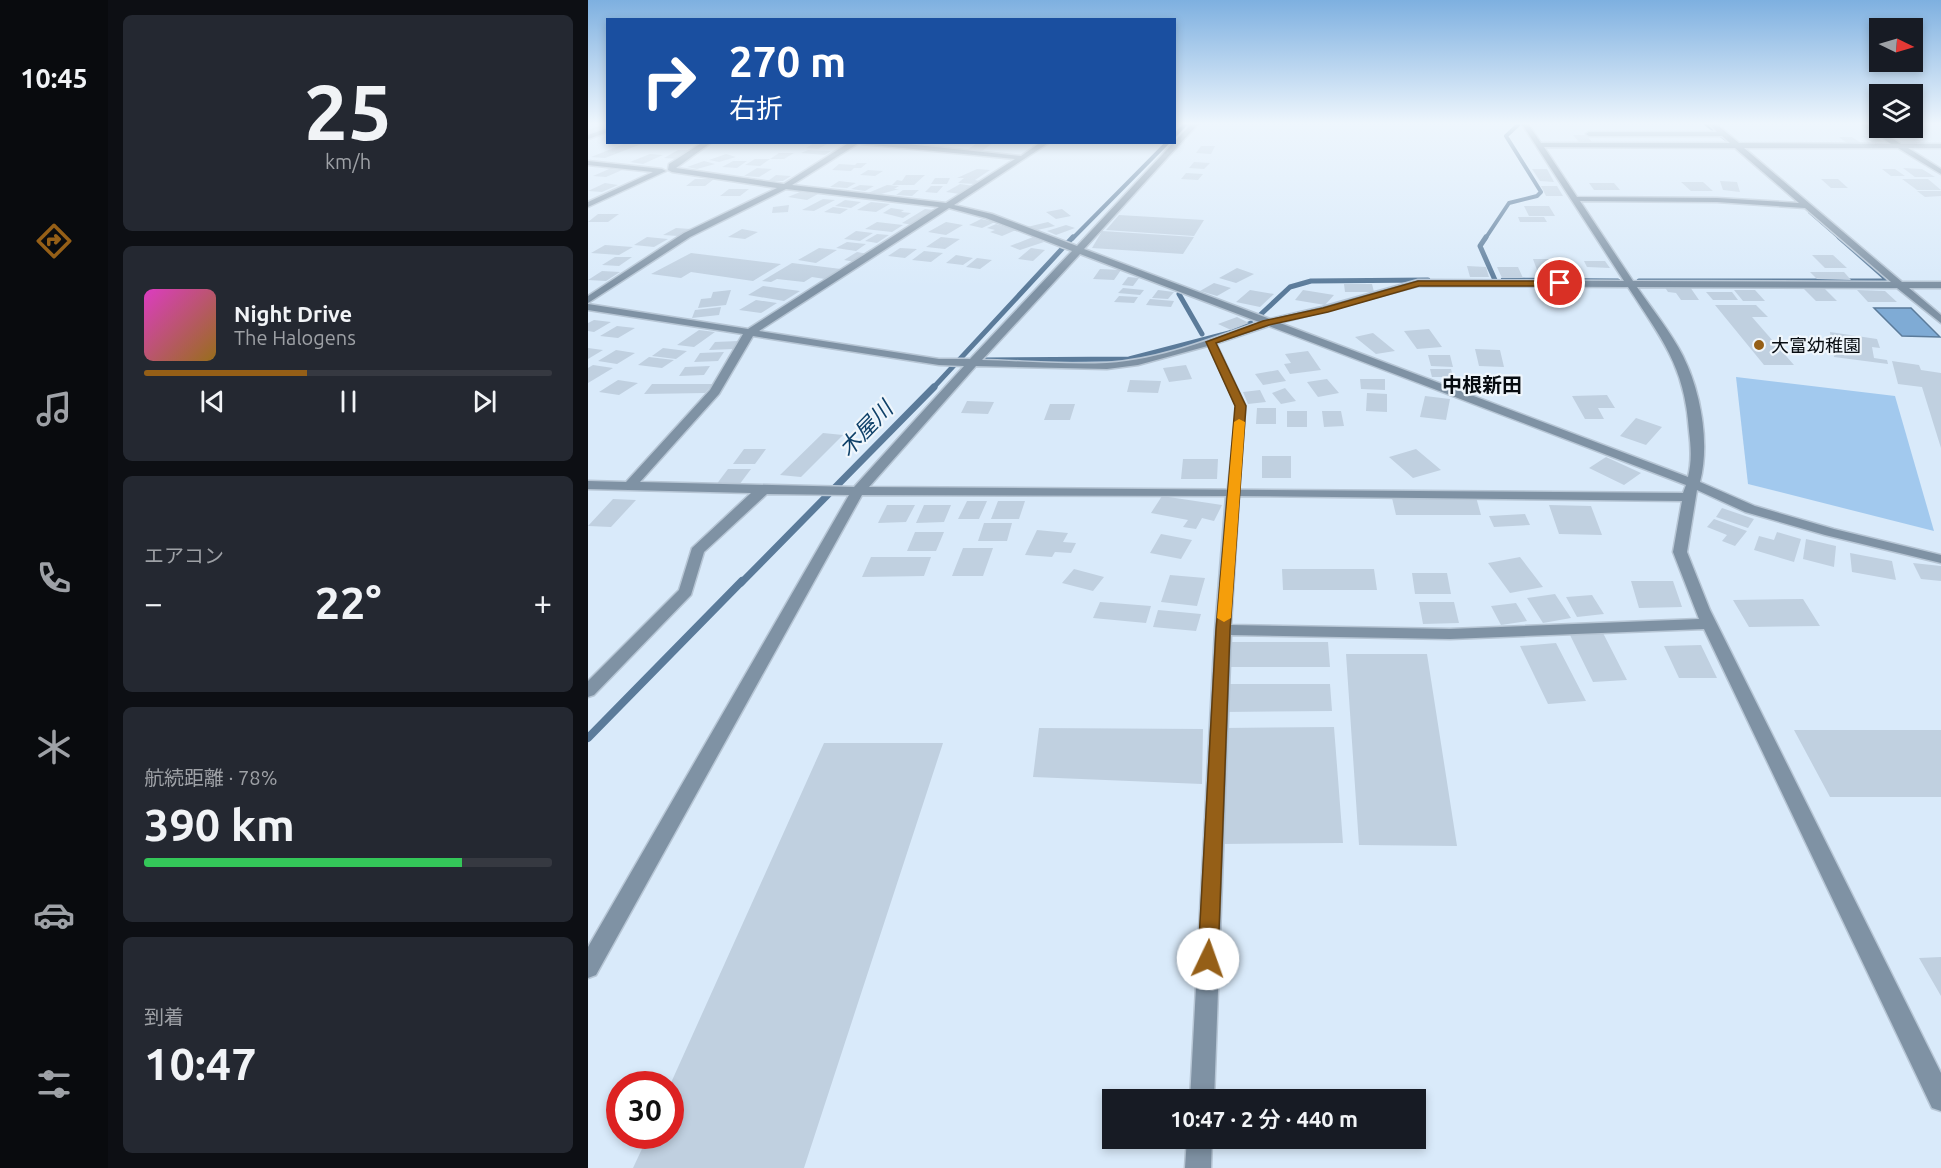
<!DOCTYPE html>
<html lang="ja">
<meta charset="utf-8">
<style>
body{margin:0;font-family:Ubuntu,"Noto Sans JP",sans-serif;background:#242831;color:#f1f3f6;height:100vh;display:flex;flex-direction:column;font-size:22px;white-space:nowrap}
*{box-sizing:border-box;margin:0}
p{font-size:20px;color:#9ea1a6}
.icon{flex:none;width:33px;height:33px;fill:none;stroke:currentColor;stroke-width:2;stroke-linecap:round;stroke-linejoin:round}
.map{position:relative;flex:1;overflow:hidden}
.side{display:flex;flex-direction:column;gap:15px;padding:15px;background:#0d0f14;width:480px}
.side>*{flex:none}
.banner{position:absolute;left:18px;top:18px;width:570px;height:126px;border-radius:0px;box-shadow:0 3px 9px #0003;background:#1a4fa0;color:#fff;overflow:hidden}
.needle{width:39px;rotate:95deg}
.buttons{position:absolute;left:1281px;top:18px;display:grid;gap:12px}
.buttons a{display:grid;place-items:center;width:54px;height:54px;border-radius:0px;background:#171b24;box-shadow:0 3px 9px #0003;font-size:30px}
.speed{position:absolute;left:18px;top:1071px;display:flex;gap:12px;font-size:30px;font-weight:700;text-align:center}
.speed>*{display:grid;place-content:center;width:78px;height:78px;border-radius:50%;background:#171b24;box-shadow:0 3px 9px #0003;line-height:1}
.speed .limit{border:9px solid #d22;background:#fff;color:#111}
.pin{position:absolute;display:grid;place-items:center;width:51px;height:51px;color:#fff;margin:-26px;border:3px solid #fff;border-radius:50%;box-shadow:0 2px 6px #0007}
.me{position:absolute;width:66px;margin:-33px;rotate:3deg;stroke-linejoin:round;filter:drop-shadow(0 0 4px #0008)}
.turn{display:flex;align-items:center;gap:21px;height:126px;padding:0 24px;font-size:27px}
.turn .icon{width:78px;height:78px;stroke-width:2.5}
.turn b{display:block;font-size:42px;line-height:51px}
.big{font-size:45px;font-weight:600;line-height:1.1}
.side .card{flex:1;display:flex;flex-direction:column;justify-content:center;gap:9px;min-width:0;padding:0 21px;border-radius:9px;background:#242831}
.side .dial{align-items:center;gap:0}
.dial b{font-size:78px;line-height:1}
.song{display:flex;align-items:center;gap:18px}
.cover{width:72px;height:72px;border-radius:9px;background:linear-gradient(135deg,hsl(310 70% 55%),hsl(40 70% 35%))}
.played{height:6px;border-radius:3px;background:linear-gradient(90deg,#955f17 40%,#363941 40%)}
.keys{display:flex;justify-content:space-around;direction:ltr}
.heat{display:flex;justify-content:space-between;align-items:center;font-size:33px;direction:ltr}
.charge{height:9px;border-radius:4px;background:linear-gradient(90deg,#34c759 78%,#363941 0)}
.trip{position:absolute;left:514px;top:1089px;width:324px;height:60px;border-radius:0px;background:#171b24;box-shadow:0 3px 9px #0003;font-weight:600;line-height:60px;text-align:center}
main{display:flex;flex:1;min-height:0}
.menu{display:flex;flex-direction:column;width:108px;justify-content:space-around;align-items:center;background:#090b0e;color:#9ea1a6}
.menu .icon{width:42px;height:42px}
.menu .on{color:#955f17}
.menu b{font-size:27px;color:#f1f3f6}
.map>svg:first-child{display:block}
</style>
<main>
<nav class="menu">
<b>10:45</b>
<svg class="icon on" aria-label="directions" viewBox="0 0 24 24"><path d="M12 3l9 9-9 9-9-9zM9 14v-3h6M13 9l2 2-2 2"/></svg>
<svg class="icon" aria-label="music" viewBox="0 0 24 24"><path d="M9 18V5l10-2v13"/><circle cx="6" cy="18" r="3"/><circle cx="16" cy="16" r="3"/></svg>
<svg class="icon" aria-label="phone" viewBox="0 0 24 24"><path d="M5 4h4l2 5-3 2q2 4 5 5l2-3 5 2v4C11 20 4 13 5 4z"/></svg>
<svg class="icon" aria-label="climate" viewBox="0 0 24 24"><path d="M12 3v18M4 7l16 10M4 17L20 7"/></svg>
<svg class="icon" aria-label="car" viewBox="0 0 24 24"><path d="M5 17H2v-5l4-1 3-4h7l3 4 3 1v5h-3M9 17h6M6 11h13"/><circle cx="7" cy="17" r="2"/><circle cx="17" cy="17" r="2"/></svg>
<svg class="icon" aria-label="filters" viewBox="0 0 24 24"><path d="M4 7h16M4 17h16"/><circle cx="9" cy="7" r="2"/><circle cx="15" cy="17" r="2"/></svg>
</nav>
<section class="side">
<div class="card dial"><b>25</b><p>km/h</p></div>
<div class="card">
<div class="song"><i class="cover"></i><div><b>Night Drive</b><p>The Halogens</p></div></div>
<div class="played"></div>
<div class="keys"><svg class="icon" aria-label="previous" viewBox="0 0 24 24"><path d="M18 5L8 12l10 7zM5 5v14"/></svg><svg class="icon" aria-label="pause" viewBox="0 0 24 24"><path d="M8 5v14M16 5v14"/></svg><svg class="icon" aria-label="next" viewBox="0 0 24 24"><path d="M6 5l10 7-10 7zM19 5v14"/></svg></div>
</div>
<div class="card"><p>エアコン</p>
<div class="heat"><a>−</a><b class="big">22°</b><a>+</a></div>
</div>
<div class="card"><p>航続距離 · 78%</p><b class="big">390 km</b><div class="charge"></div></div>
<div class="card"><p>到着</p><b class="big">10:47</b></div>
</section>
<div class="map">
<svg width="1353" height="1168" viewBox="0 0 1353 1168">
<rect width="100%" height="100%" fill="#d9eafa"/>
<path fill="#a2c9ee" d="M1148,377L1307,396L1346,531L1160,484Z"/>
<path fill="#7fabd5" stroke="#5b7b9a" stroke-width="1.5" d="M1286,308H1323L1352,337L1314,336Z"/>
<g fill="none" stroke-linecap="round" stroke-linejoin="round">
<path stroke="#5b7b9a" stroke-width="4" d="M1118,124L1143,143
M586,136L598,124
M1222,212L1253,239
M484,239L580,142
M897,239L921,203L949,196L953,192L918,136L930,125"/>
<path stroke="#5b7b9a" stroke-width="5" d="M898,237L892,246L907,280
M915,280L1030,281
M1051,281H1301L1251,237
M591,294L614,334
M671,316L702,287L723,281L840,280
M398,360L541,359L641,333L663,323
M345,388L485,237"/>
<path stroke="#5b7b9a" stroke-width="7" d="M153,583L346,387"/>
<path stroke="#5b7b9a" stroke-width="8" d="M0,738L154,581"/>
</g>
<path fill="#c0d0e0" d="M14,125L20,126V128L6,133H0V130Z
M985,135H998L1004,142H991Z
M1274,136H1287L1297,142H1284Z
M1251,137H1264L1273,143H1259Z
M41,142L56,143L17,158L3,157Z
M228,142H236L241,143L230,149L218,148Z
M391,142H406L394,151L380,149Z
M613,146H627L623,154L608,153Z
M90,150H105L91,159L76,158Z
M220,150L243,151L237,155L213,153Z
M191,153H206L196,159H182Z
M62,154L75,155L55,164L42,162Z
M138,154L148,157L131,162L121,160Z
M167,159H182L172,166L157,165Z
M116,161L127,164L109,169L99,167Z
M145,161H159L149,168L134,167Z
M606,162L622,163L616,169L601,168Z
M269,163H279L273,168H266L263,171L244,170L251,164L267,165Z
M169,168L184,169L171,177L156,176Z
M1315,168L1334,169L1347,177H1327Z
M21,169L34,170L18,177L5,176Z
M389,169L402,170L387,180L392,181L387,184L370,183L376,178H369Z
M944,169H959L966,182L952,181Z
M1294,169H1307L1317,176H1303Z
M280,170L295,171L287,176L272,175Z
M598,173L615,174L610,180L593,179Z
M188,175L203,176L195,181H180Z
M318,175H337L326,185H304L309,180L314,181Z
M347,178H362L359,184H343Z
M107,179H126L117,186H98Z
M1233,179H1250L1260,188H1243Z
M1314,179H1340L1353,190H1329Z
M251,181L268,183L259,188L242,187Z
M1132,181L1149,182L1152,192L1135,190Z
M1093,182H1115L1125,191H1103Z
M17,183L30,185L14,192L0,191Z
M1001,183H1026L1032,190H1006Z
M372,184L386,186L372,194L358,192Z
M272,185L286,186L277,191L263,189Z
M299,185L311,186L306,189H311L293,194L280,193Z
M343,186H355L349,193L337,192Z
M953,186H969L975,196H958Z
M141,189H161L152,196H132Z
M315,190H331L324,196L308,195Z
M1329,191H1353V196L1337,197Z
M212,192L230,194L219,200L200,197Z
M235,199L247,200L226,211L214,210Z
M257,200L273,202L263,208L247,206Z
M283,202L302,204L288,212L269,210Z
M201,205L200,212L184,213L185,207Z
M936,206H961L967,216H941Z
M245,207L260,209L252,214L236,212Z
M303,208L316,210L313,212L323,213L315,218L295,213Z
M337,209L347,210L324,225L314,223Z
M474,209L483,216L468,219L458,212Z
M10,214H31L20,222H0Z
M531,215L616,220L606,236L518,230Z
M930,217H956L959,222H932Z
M393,219L407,222L394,228L381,225Z
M289,222L315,225L304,232L277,229Z
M358,222L375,225L358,235L340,232Z
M460,222L467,226L445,231L439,227Z
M408,224L428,230L414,236L402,232L407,230L399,228Z
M478,225L487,228L468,235L459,231Z
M88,228L103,229L90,236L75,235Z
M154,229L170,232L157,239L140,237Z
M268,231L285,233L272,241L256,239Z
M514,231L606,237L595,254L504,248Z
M289,234L301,235L289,243L277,241Z
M59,237L80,239L66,247L46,245Z
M353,237L372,239L357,249L338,247Z
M445,237L456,242L432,250L422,246Z
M259,242L278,244L268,251L248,248Z
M17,245L45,247L31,255L3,253Z
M231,248L249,250L228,263L210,260Z
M312,248L329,249L317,258L300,256Z
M443,248L457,250L445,261L430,259Z
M336,251L355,253L343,262L324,260Z
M269,252L280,254L267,262L256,260Z
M103,253L193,264L165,281L103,272L93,278L63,274Z
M368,255L385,258L375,265L358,263Z
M1224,255H1245L1259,268H1237Z
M27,257H44L31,266L14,265Z
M389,258L404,260L392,269L378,267Z
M945,259H966L971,271L949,270Z
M996,261H1017L1022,268L999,267Z
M204,263L253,269L237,279L224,277L216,282L189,279L183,282L174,281Z
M879,266L898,267L901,277H882Z
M909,267H930L935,278H914Z
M989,267L996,276H980L974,268Z
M649,268L666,274L648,283L631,278Z
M512,269L533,270L526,280L505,279Z
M14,271L32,272L18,281L0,280Z
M1222,272H1256L1263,280L1229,279Z
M540,277L551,278L545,286L534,285Z
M626,283L643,288L629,296L612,291Z
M756,284H784L786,292H757Z
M175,286L212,291L196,301L160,295Z
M1076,286L1102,287L1111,300H1093L1088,293L1080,292Z
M535,288L556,290L552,295L530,293Z
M1216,289H1237L1249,301H1228Z
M143,290L138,305L110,308L113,299L123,298L125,292Z
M570,290L586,292L580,299L564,298Z
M662,290L686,294L672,307L648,302Z
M715,290L746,295L737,305L707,300Z
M1146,290H1167L1177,301H1155Z
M1269,290L1297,291L1309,302H1280Z
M1118,292H1144L1150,300H1125Z
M531,296L550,297L546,303L526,302Z
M562,299L586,301L583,307L558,305Z
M168,300L189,303L173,313L151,310Z
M1127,305H1168L1180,317H1164L1206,365H1176Z
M133,307L131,315L104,318L107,310Z
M649,317L661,323L643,330L630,324Z
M6,320L23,322L6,332L0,331V323Z
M29,326L47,328L30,338L12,336Z
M841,329L854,347L829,349L816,331Z
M111,330L127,332L106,347L89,345Z
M1242,332L1289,339L1292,348L1284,347L1286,358L1299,360L1300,364L1246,357Z
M785,333L807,351L788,354L767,337Z
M151,341L145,349L121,350L127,342Z
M0,348L15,350L0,359Z
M75,348L99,351L88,359L64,356Z
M887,349L912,350L916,367L891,366Z
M28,350L47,353L29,364L10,361Z
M720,351L733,370L702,374L696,364L703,363L697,354Z
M136,352L130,361L106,362L112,353Z
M840,355H862L865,367L843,366Z
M61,357L86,360L74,368L50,365Z
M1304,361L1331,365L1333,370L1353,373V448L1334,387L1310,384Z
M5,365L25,368L0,383V368Z
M598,365L604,379L581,382L575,368Z
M122,366L116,375L91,376L97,367Z
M842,369H863L865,377H844Z
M690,370L698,381L675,385L667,374Z
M739,379L751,393L730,397L719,382Z
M772,379H797V390L773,389Z
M30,380L50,383L31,395L11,392Z
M542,380L573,381L570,393L539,392Z
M64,384H125L117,393L56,394Z
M697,388L708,401L693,404L684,393Z
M672,390L678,402L660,404L655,392Z
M779,393L799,394V412L778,411Z
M1019,395L1027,408H1010L1016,419H997L984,396Z
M837,396L862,399L858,420L832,417Z
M379,401L406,402L400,414L373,413Z
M462,404H487L482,420H456Z
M669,408H688V424H668Z
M699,411H719V427H699Z
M734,411H753L756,426L736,427Z
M1048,418L1074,427L1058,445L1032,436Z
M235,433L255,435L213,477L192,475Z
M156,449H178L167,464H145Z
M828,449L853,470L825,478L801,457Z
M674,456H703V478H674Z
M1018,457L1053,473L1036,485L1001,468Z
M595,459H630L629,479H593Z
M140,469H163L151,485H128Z
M574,496L634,505L626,521L614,518L608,529L595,527L600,520L563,513Z
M888,497L893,515H808L804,498Z
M25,499L48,500L23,527L0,526Z
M379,501H399L391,519H370Z
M410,501H437L431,519H403Z
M299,505H327L318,522L290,523Z
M336,505H363L356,522L328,523Z
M961,505L1003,506L1014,535L971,534Z
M1134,508L1166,519L1160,528L1128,517Z
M937,514L942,525L906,527L901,516Z
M1126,519L1159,531L1147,546L1134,541L1139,535L1119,527Z
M396,523H424L419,541H390Z
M449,530L480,533L475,542L488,543L483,553L467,552L464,557L437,555Z
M327,532H356L348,551H319Z
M1189,532L1213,539L1206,562L1166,550L1171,536L1186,540Z
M573,534L604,540L593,559L562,553Z
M1218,539L1248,546L1246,567L1215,559Z
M375,548H405L395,576H364Z
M1262,553L1304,561L1308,580L1264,572Z
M283,557H343L336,576L274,577Z
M932,557L955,587L922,593L900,563Z
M1325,563L1353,566V581L1333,579Z
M486,569L516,577L505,591L474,583Z
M694,569H786L789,590H695Z
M824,573H859L863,594H827Z
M582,575L617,578L609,606L573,602Z
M1043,581H1085L1094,607L1051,608Z
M967,594L983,618L955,623L939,598Z
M1004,595L1016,614L989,617L978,597Z
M1215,599L1232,626L1161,627L1145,600Z
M512,602L563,606L558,623L505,618Z
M831,602H866L871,623L835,624Z
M928,603L939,621L913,625L903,606Z
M570,610L613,614L608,631L565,627Z
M1015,633L1039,680L1005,682L982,635Z
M641,642H740L742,667H640Z
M968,643L998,701L960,704L932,646Z
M1113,645L1129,678H1091L1076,646Z
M758,654H839L869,846L771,845Z
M637,684H742L744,711L636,712Z
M746,727L755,843L632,844L636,728Z
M451,728L615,729L614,784L445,777Z
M1206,730H1353V797H1242Z
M236,743H355L216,1168H45L60,1136H82V1085Z
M1353,957V996L1331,958Z"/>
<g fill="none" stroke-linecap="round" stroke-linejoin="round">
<defs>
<path id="lane" d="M623,339L628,342L658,406L651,492L645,496L639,492L648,406L618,342Z"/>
<path id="street" d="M603,124H610L496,249L682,319L734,307L830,280L1036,281L934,124H940L953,143H1142L1134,136H1001L998,134L1001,132H1129L1121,124H1128L1151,143L1303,144L1274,124H1281L1313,144H1353V148H1320L1353,169V174L1310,148H1156L1314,282H1353V288H1321L1353,315V323L1309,288L1049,287C1064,309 1083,332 1095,356C1113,392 1122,443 1112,482L1167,506L1246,529L1353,555V563L1237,535L1157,512L1109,490L1099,552L1122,610L1353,1073V1111L1344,1108L1116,629L862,639L643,635L626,1100H602L627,630L638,496L274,495L8,975L0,978V947L261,495L179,494L116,552L103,595L6,695L0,697V681L91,590L104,548L163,493L0,489V481L38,482L122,390L155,334L0,310V304L160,329L351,207L198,189L102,237L0,303V296L96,233L189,188L84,172L80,170L81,164L115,142H124L88,168L196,184L262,142H300L433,156L453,142H462L366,205L404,214L489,246ZM271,143L274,144L427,159L358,203L204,185ZM956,147L1147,148L1211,203L1129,198L989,197ZM992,201L1129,202L1217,208L1303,282L1045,281ZM361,208L398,218L484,251L382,359H351L171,331ZM492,254L671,322C623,339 571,360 519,363C478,365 435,361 394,360ZM830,286L1040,287C1073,338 1097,366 1101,431C1103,447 1104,461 1100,477L692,323ZM681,326L1098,485L1095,493L281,487L388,366L519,369L550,365L627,344ZM165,336L351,365L376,366L266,487L52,482L131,394ZM651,496L1094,501L1085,552L1111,619L862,629L643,625Z
M20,128V132L0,139V135Z
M0,161L74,169L78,171L0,207V202L65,172L0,165Z
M599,1138H624L623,1168H597Z"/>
</defs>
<use href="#lane" stroke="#b7c6d5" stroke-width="2"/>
<use href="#street" stroke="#b7c6d5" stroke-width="3"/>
<use href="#lane" fill="#7f92a4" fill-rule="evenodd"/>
<use href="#street" fill="#7f92a4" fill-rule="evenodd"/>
</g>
<linearGradient id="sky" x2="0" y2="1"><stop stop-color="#7eb0e0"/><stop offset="0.43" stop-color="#eef6fd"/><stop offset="1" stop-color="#eef6fd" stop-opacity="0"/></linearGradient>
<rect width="1353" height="287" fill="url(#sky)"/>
<path fill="#955f17" stroke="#613e0f" stroke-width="1.5" d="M830,281H972L977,283L972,286H831L740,312L681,325L628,343L658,406L642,630L630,959L627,965L620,968L613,965L610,959L628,630L647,406L618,342L675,321L735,308Z"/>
<path fill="#f59e0b" d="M651,419L657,422L643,618L636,622L629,618L646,422Z"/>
<circle fill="#955f17" stroke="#eff6fc" stroke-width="2" cx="1171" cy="345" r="6"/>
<g text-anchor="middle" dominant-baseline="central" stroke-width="4.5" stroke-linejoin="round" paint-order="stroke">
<g font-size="18" fill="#070c11" stroke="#eff6fc" text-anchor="start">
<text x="1183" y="345">大富幼稚園</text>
</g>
<g font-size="20" font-weight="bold" fill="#070c11" stroke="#eff6fc">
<text x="894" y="384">中根新田</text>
</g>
<g font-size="22" font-style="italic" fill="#0f4169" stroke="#eff6fc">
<text transform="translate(277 428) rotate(-46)">木屋川</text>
</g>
</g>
</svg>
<div class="buttons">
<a><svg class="needle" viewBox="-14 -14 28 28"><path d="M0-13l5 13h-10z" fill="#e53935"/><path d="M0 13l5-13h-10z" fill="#9ea1a6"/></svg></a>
<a><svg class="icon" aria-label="layers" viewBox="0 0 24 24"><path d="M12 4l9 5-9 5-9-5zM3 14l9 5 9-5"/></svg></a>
</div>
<div class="speed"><div class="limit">30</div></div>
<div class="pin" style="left:972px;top:283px;background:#d93025"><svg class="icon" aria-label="arrive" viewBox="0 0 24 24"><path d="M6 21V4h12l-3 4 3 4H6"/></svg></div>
<svg class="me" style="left:620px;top:959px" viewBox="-20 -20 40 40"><circle r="19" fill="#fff"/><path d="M0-13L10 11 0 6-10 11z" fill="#955f17"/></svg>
<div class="trip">10:47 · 2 分 · 440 m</div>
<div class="banner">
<div class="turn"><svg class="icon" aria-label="right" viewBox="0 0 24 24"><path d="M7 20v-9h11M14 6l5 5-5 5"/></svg><div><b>270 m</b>右折</div></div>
</div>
</div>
</main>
